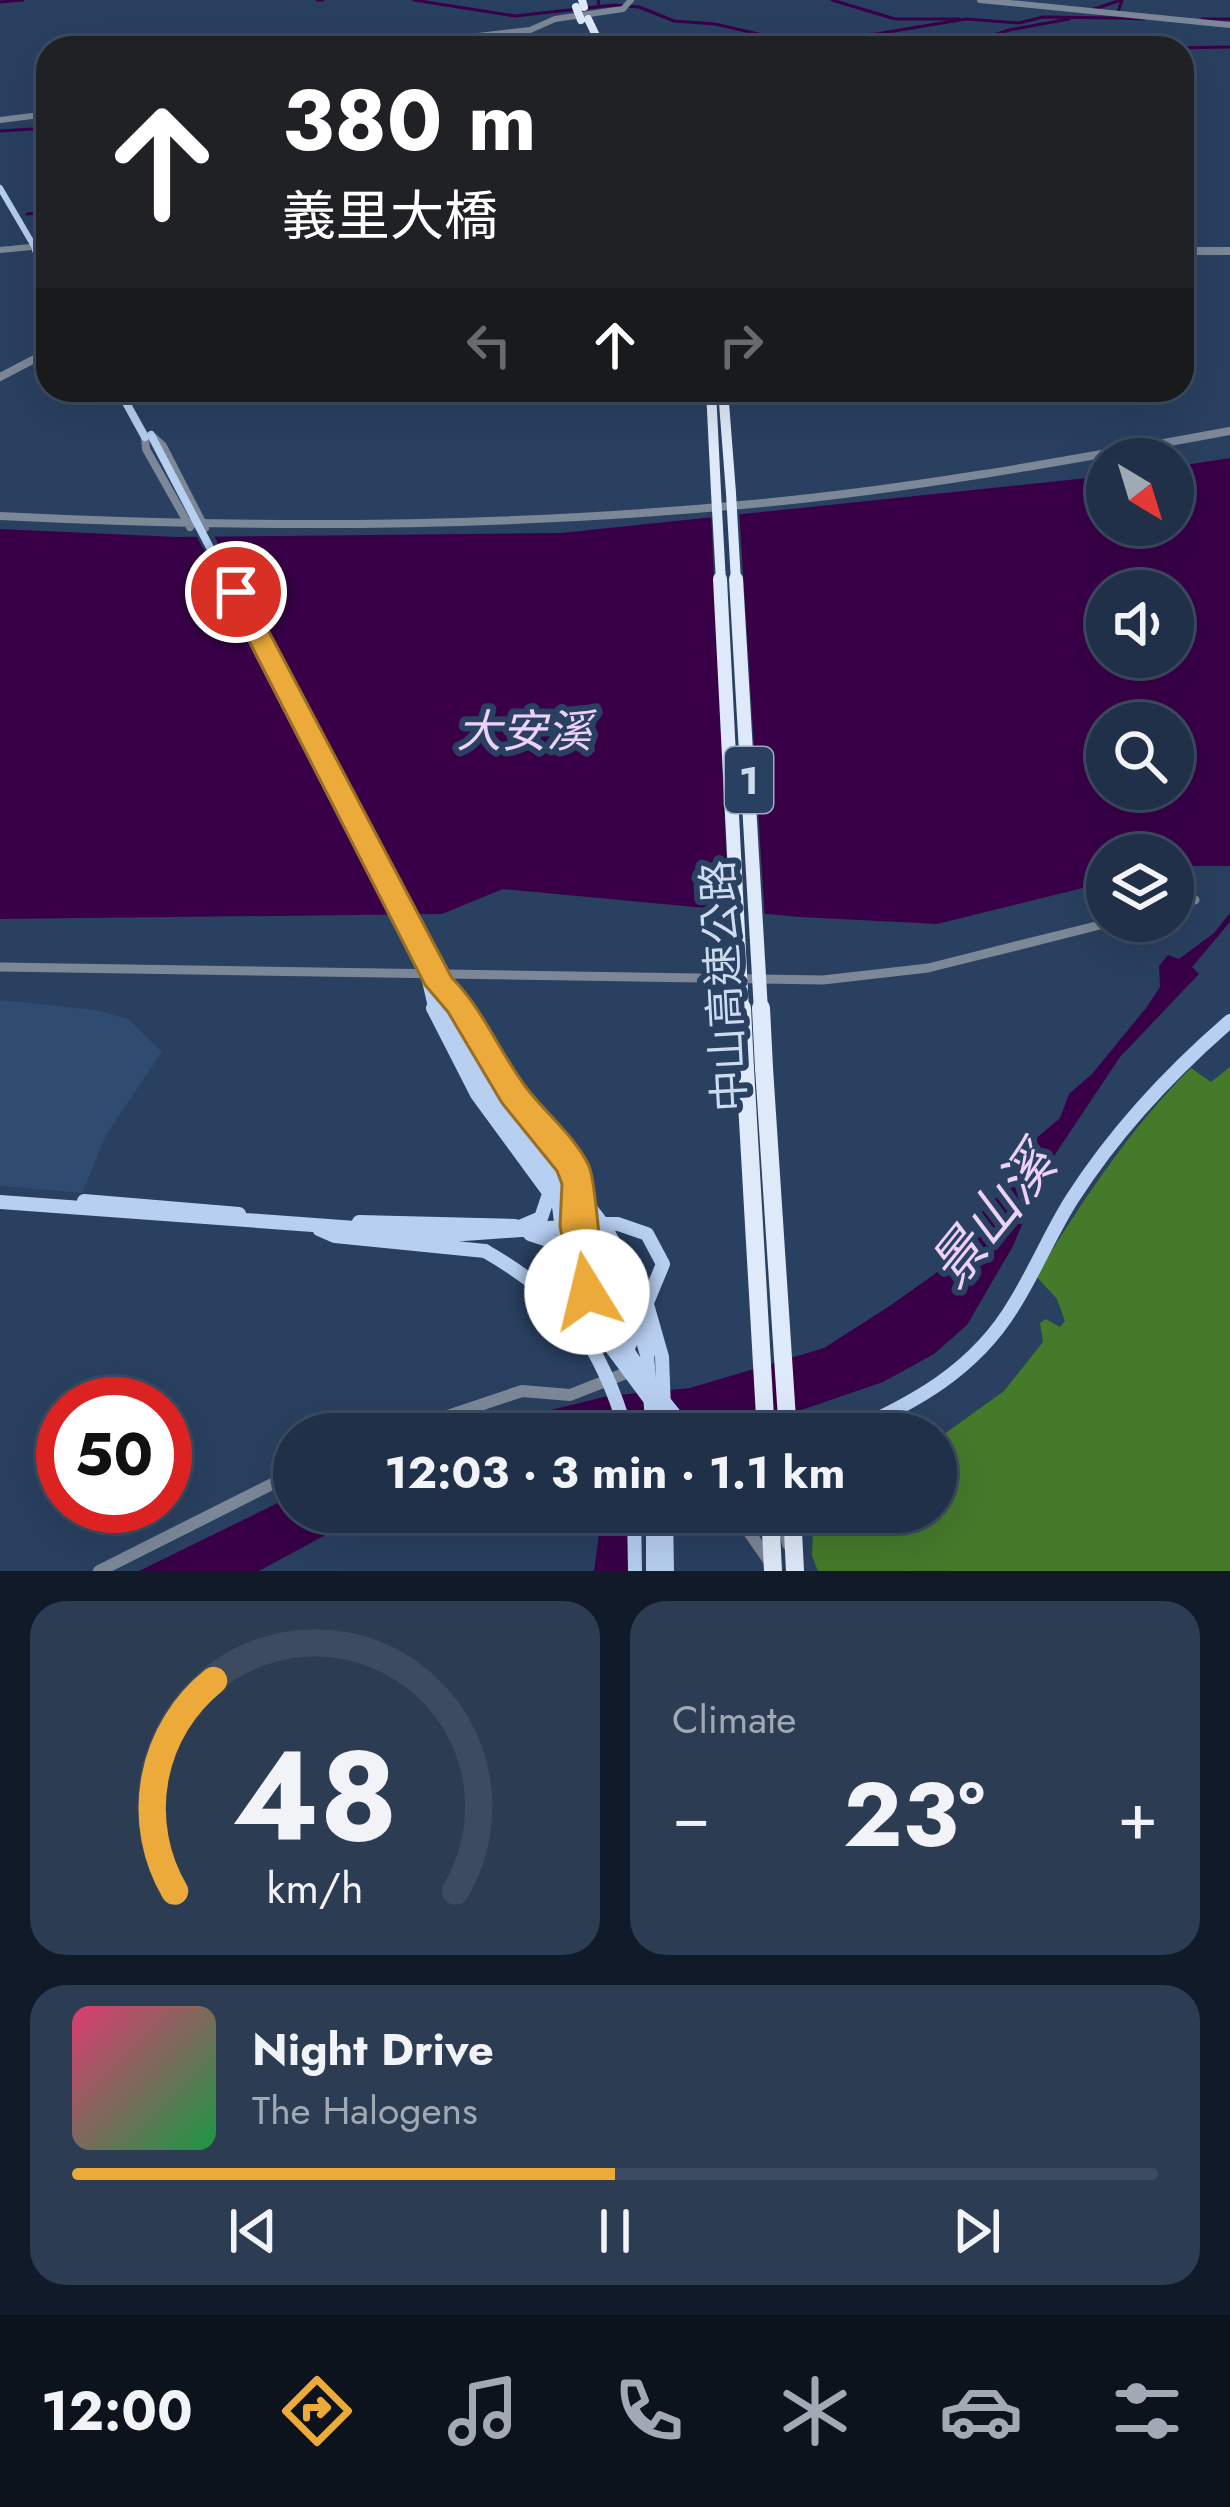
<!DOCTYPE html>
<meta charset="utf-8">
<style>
body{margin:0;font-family:Jost,"Noto Sans TC",sans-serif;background:#2c3c52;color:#f1f3f6;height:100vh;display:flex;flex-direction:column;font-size:45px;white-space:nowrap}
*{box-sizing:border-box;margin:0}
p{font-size:39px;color:#a1a9b4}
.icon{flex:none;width:66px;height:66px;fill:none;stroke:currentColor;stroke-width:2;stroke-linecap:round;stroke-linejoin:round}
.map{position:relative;height:1571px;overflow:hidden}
.side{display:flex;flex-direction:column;gap:30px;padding:30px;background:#111a28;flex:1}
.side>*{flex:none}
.banner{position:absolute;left:36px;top:36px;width:1158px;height:366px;border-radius:36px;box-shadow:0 12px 48px #0002,0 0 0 3px #3c4b60;background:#202124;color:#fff;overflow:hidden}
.needle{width:78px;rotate:142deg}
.tools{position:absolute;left:1086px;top:438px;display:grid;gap:24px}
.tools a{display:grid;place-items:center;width:108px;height:108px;border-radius:50%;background:#1f3048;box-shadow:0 12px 48px #0002,0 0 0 3px #3c4b60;font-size:60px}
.speed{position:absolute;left:36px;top:1377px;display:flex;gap:24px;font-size:60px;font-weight:700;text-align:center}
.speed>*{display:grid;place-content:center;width:156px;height:156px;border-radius:50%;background:#1f3048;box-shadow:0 12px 48px #0002,0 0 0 3px #3c4b60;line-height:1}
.speed .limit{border:18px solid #d22;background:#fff;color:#111}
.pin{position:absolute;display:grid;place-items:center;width:102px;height:102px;color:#fff;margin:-51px;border:6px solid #fff;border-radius:50%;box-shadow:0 3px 12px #0007}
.me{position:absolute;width:132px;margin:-66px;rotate:351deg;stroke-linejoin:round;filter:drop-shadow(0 0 9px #0008)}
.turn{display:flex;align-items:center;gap:42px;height:252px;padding:0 48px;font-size:54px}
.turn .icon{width:156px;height:156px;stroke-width:2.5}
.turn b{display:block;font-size:84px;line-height:102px}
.lanes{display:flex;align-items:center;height:114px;padding:0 48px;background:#0003;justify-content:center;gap:60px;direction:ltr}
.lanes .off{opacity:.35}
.big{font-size:90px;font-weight:700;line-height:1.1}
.side .widget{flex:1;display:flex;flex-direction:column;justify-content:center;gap:18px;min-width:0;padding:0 42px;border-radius:36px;background:#2c3c52}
.side .dial{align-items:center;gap:0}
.dial svg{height:312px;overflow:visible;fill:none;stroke:#3c4b60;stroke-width:7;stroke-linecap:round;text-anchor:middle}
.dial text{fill:#f1f3f6;stroke:none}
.song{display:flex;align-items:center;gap:36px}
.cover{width:144px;height:144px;border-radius:18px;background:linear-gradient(135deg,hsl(340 70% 55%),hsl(140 70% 35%))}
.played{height:12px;border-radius:6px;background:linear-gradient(90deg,#ebaa39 50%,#3c4b60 50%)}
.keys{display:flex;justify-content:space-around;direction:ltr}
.heat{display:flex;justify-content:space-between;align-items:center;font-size:66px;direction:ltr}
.side .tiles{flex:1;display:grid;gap:30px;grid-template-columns:1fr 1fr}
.widget:last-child{grid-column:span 2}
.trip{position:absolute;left:273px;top:1413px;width:684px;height:120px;border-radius:60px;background:#1f3048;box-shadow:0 12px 48px #0002,0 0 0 3px #3c4b60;font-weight:700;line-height:120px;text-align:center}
.dock{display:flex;height:192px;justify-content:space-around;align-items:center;background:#0c131d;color:#a1a9b4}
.dock .icon{width:84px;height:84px}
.dock .selected{color:#ebaa39}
.dock b{font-size:54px;color:#f1f3f6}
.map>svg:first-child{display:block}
</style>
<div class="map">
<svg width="1230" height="1571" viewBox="0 0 1230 1571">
<rect width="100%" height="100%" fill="#294060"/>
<path fill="#304b70" d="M0,1000L96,1010L128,1019L162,1052L106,1135L82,1193L0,1186Z"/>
<path fill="#457a2b" d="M1230,1067V1571H818L812,1556L813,1528L836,1512H936V1440L1004,1391L1043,1342L1040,1323L1046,1319L1060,1327L1065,1321L1057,1299L1036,1276C1082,1202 1129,1129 1191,1068L1211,1082Z"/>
<path fill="#390048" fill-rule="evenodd" d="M1230,458V866H1173V855H1107V882L937,924L800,917L503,889L442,914L0,919V529L177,537L561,533L1107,476V525H1173V467ZM1107,591H1173V657H1107ZM1107,723H1173V789H1107Z
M1230,913V922L1192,967L1199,974L1120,1057L1024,1201V1220L1013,1246L967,1325L934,1354L883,1382L731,1434L667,1426L627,1434H453L608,1396L690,1388L824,1348L891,1305L943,1268L985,1208L1007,1188L1033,1141L1060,1118L1069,1094L1092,1074L1146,1008L1160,987L1159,966L1168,955L1179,959L1214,933Z
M294,1495V1512H368L259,1571H139Z
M602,1512H625L631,1571H594Z"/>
<path fill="#294060" d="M739,509L765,920L729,916L711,511Z
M211,530L419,920L396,921L194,531Z"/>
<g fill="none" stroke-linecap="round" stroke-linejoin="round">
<path stroke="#390048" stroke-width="3" d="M598,0L599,6
M832,0L895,19H959
M0,2L23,0
M1094,9L1121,0
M1116,18L1144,19
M1202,19H1230
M706,48L780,39
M956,48L1009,30L1069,19
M1169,48L1230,47
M0,131L48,128
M27,214L48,212"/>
<path stroke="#390048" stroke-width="3" d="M317,0H323
M414,0L515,16L614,5L639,7L674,21L715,24L780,39L876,34L966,19L1019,23L1043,17L1116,18L1122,0"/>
<path stroke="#7c8898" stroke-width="6" d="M980,0L1230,25
M374,48L530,30L555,19L623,9L631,0
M0,120L48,114
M0,250L41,246
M1182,251H1230"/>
<path stroke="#7c8898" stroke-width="8" d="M1182,251H1230
M0,377L48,352
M151,435L163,446L205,528
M145,437L146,449L190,527
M0,516C255,529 509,528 763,503C920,488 1075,459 1230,431"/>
<path stroke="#7c8898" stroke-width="9" d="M1173,906L1195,900
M0,967L823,980L928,968L1116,921"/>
<path stroke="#7c8898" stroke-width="12" d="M394,1434L522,1391L570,1395L634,1370
M735,1512L770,1562
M752,1512L766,1530
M780,1512L788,1544
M99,1571L294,1473"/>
<path stroke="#b7cff0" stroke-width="6" d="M0,188L38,253"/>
<path stroke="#b7cff0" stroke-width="8" d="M36,250L48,271
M119,390L145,437"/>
<path stroke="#b7cff0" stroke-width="10" d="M427,981L434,1011
M442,988L463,1011"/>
<path stroke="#b7cff0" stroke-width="14" d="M433,1008L477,1094L559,1206L566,1262
M462,1008L513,1094L571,1165L579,1195
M84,1201L239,1214
M0,1202L450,1235L577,1226
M359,1222L515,1226
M599,1224H618L647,1234L663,1264L626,1353
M522,1226L541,1218L548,1197
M319,1229L335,1236L485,1251
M578,1231L587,1292L650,1384
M530,1234L551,1241L562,1253L589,1317L649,1398
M665,1403L690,1434
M665,1418L678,1434
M844,1434C913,1404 976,1370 1015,1303C1036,1269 1051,1232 1072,1199C1115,1132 1170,1073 1230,1021
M634,1512L635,1571
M653,1512V1571
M666,1512L667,1571"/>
<path stroke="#dee9f9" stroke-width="8" d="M582,0L584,7
M588,19L602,48"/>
<path stroke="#dee9f9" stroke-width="10" d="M711,390L716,492
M723,390L731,493"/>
<path stroke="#dee9f9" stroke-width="18" d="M745,1068L766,1434
M764,1068L788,1434"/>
<path stroke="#b7cff0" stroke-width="8" d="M151,435L228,582"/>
<path stroke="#b7cff0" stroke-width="10" d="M226,579L452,1011
M248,631L443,1011"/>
<path stroke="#b7cff0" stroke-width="14" d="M441,1008L490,1099L599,1235L626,1281L647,1355L653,1434
M451,1008L482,1068L604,1226L644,1294L662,1357L665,1434
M485,1251C567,1298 601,1343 627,1434
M563,1299C552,1267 556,1246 585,1227"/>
<path stroke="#dee9f9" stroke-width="8" d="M576,7L581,20"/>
<path stroke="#dee9f9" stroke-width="10" d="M716,492L721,582
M731,493L736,582"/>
<path stroke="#dee9f9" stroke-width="14" d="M720,579L742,1011
M736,579L761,1011"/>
<path stroke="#dee9f9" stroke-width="18" d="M742,1008L745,1068
M761,1008L764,1068
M770,1512L773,1571
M792,1512L795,1571"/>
</g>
<path fill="#ebaa39" stroke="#996e25" stroke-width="3" d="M236,584L248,592L452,978C483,1009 499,1051 525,1086C545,1113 575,1136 589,1166C595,1181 606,1291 600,1303L587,1307L575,1303L560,1226L562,1184L557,1171L502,1103L448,1012L425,985L224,592Z"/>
<g text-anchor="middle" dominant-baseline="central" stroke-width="12" stroke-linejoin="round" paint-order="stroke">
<rect fill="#294060" stroke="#9cacc4" stroke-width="3" x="725" y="747" width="48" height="66" rx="9"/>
<g font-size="39" font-weight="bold" fill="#cddbef">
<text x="749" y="780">1</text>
</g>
<g font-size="42" fill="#cddbef" stroke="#294060">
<text transform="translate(724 986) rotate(-93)">中山高速公路</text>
</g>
<g font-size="45" font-style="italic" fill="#eed1f9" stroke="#294060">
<text x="524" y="731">大安溪</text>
</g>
<g font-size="54" font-style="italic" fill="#eed1f9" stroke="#294060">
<text transform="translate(992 1216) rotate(-51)">景山溪</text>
</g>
</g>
</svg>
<div class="tools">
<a><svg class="needle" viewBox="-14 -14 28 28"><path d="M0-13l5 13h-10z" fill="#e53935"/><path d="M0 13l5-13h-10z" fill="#a1a9b4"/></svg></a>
<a><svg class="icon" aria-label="sound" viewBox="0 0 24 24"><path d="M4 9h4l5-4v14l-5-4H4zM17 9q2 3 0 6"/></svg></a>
<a><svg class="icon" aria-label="search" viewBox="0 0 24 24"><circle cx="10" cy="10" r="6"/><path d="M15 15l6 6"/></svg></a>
<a><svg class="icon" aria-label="layers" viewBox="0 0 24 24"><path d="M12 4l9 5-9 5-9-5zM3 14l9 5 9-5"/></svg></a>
</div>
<div class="speed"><div class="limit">50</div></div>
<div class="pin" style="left:236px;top:592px;background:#d93025"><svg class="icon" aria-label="arrive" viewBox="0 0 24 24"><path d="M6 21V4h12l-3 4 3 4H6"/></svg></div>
<svg class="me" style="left:587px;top:1292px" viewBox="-20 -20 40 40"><circle r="19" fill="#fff"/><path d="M0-13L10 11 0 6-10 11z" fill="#ebaa39"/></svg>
<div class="trip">12:03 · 3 min · 1.1 km</div>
<div class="banner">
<div class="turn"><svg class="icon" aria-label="ahead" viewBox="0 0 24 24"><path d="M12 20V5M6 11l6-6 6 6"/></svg><div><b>380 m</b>義里大橋</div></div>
<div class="lanes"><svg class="icon off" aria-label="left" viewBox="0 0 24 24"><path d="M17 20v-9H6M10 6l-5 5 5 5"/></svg><svg class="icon" aria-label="ahead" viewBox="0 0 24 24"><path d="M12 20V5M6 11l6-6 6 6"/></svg><svg class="icon off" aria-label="right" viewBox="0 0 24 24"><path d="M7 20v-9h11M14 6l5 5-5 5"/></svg></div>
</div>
</div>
<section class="side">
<div class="tiles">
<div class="widget dial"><svg viewBox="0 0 100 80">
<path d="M14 69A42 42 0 1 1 86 69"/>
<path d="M14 69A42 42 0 0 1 24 15" stroke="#ebaa39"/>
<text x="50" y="56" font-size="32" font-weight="700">48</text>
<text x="50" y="72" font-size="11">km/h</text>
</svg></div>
<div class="widget"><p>Climate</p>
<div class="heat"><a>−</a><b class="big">23°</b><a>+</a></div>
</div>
<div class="widget">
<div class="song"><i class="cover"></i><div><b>Night Drive</b><p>The Halogens</p></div></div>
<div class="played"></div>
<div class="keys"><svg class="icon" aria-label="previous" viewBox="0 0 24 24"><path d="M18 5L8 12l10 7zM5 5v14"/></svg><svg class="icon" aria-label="pause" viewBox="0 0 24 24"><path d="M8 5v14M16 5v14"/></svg><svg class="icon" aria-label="next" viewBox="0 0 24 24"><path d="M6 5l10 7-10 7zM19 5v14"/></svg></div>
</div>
</div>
</section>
<nav class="dock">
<b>12:00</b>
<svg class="icon selected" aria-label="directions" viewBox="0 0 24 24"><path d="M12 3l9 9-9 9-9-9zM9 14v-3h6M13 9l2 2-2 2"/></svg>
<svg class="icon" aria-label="music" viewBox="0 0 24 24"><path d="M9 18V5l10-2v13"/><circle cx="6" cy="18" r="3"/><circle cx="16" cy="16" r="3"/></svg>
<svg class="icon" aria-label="phone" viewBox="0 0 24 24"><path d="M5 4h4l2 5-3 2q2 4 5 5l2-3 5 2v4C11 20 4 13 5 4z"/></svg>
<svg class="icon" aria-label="climate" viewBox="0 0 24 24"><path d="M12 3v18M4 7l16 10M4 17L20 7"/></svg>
<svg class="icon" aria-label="car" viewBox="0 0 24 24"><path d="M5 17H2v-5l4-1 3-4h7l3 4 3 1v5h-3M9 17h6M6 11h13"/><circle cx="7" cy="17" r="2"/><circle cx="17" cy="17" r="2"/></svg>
<svg class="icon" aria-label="filters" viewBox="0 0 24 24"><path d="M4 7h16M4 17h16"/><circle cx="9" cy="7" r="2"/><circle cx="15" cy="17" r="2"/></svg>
</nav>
